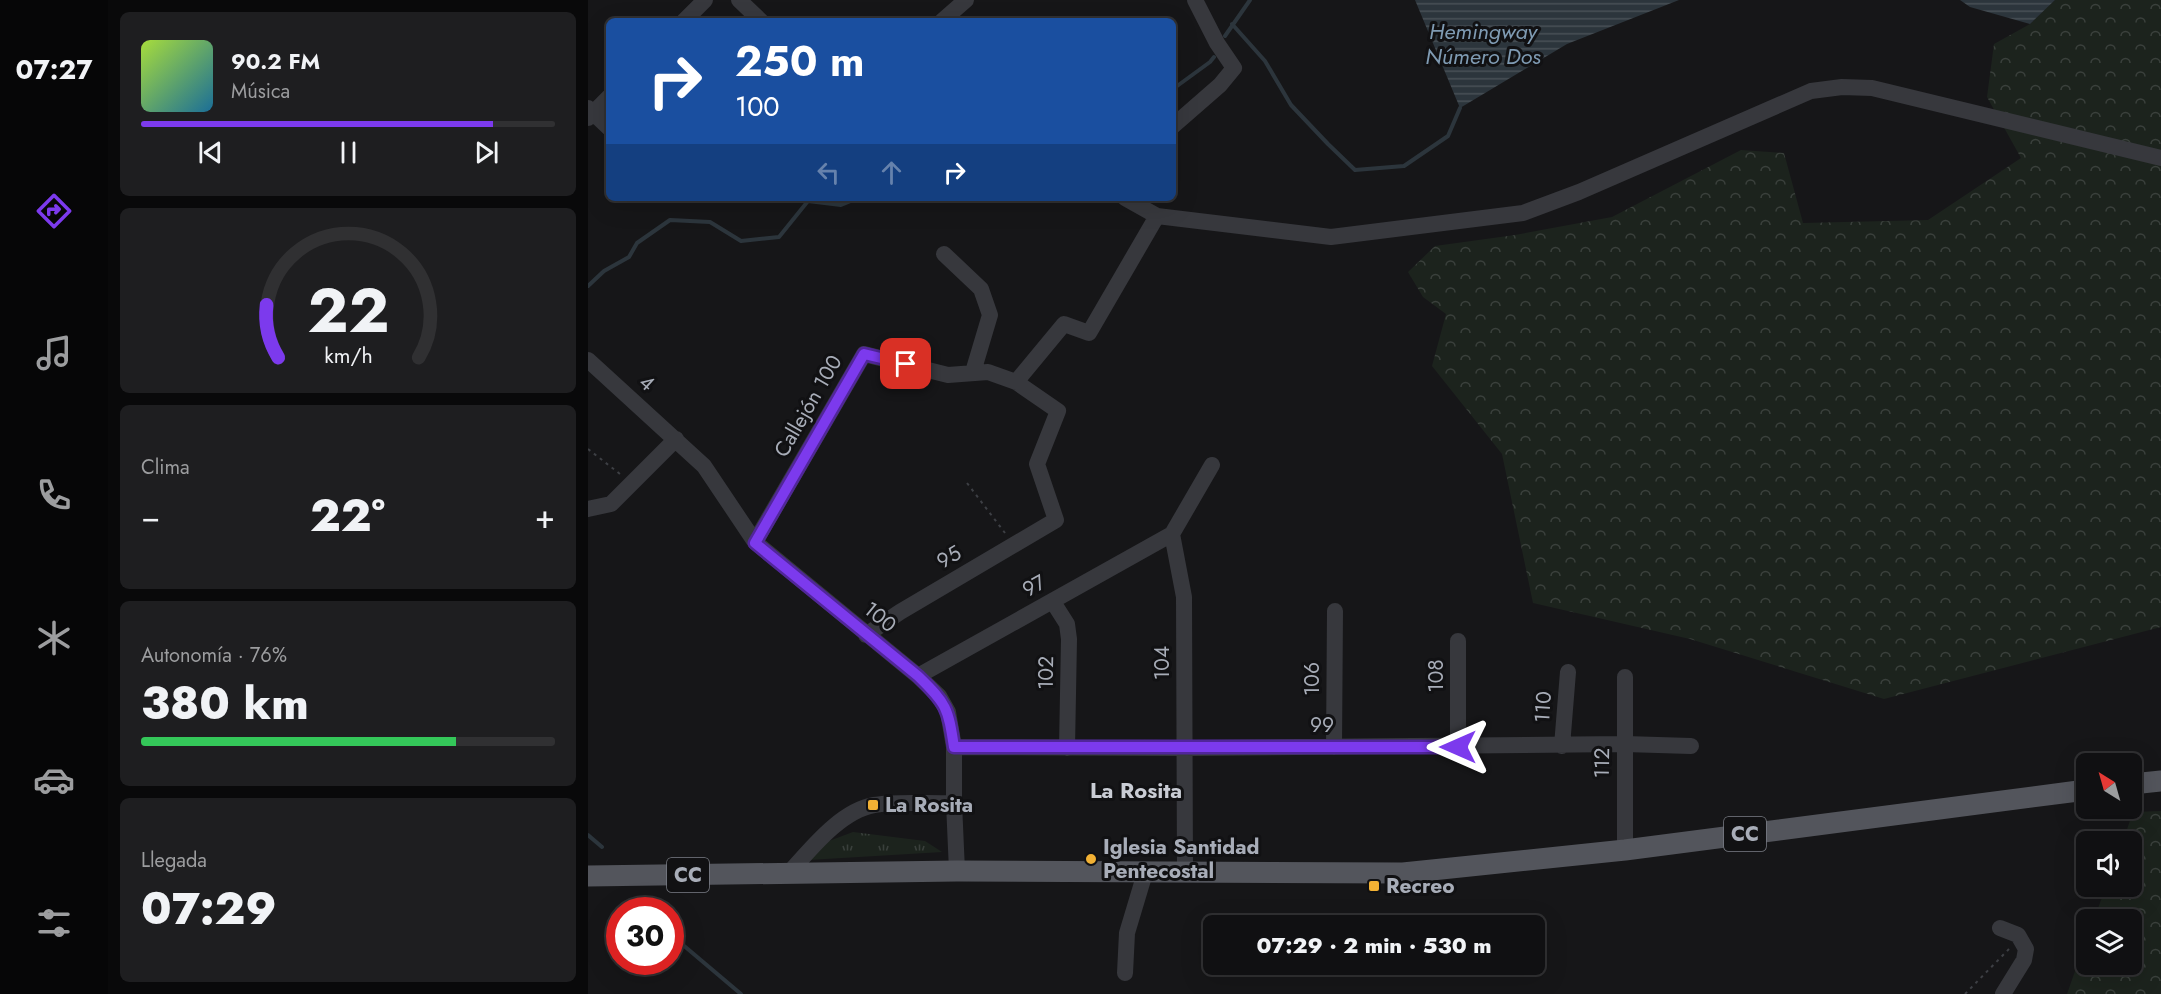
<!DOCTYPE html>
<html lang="es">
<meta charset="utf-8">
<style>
body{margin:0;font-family:Jost,sans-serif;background:#1e1e20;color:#f1f3f6;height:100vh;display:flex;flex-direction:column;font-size:22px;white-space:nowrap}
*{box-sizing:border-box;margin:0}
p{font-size:20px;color:#9c9d9f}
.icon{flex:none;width:33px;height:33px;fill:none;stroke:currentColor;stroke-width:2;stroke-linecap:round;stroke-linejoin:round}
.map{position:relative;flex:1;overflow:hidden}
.drawer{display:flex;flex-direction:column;gap:12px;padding:12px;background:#09090a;width:480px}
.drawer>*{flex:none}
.banner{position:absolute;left:18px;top:18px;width:570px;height:183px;border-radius:9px;box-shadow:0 6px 24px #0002,0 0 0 2px #303032;background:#1a4fa0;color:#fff;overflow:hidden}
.needle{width:39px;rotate:323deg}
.tools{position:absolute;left:1488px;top:753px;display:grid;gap:12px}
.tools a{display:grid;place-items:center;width:66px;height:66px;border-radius:9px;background:#101012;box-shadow:0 6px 24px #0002,0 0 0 2px #303032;font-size:30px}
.speed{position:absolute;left:18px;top:897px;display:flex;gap:12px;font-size:30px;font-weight:700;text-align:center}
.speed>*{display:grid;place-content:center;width:78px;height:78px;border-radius:50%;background:#101012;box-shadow:0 6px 24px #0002,0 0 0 2px #303032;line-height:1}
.speed .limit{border:9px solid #d22;background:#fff;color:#111}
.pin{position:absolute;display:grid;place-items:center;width:51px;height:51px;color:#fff;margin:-26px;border-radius:12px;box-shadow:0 3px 9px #0006}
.me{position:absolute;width:66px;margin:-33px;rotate:270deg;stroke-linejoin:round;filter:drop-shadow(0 0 4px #0008)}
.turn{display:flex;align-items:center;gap:21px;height:126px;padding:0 30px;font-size:27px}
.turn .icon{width:78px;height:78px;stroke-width:2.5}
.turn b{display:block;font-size:42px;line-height:51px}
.lanes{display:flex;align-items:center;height:57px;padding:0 30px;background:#0003;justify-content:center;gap:30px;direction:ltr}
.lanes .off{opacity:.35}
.big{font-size:45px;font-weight:800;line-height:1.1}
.drawer .tile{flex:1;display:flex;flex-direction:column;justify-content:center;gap:9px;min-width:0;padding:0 21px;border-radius:9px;background:#1e1e20}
.drawer .dial{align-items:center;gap:0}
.dial svg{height:156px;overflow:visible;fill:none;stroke:#303032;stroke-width:7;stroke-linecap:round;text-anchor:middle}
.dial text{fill:#f1f3f6;stroke:none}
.song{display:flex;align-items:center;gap:18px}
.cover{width:72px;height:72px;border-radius:9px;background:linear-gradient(135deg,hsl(80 70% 55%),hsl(200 70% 35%))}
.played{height:6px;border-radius:3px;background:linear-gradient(90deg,#7c3aed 85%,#303032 85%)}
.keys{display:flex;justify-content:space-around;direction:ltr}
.heat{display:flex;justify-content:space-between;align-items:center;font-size:33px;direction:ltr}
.charge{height:9px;border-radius:4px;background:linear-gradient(90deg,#34c759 76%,#303032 0)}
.trip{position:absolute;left:615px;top:915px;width:342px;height:60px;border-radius:9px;background:#101012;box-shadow:0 6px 24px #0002,0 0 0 2px #303032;font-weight:800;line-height:60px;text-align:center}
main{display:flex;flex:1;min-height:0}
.tabs{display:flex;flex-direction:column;width:108px;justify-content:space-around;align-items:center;background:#060607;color:#9c9d9f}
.tabs .icon{width:42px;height:42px}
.tabs .active{color:#7c3aed}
.tabs b{font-size:27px;color:#f1f3f6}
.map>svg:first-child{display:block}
</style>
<main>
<nav class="tabs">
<b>07:27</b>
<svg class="icon active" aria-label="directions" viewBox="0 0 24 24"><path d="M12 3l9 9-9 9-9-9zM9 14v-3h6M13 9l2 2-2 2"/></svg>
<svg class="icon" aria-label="music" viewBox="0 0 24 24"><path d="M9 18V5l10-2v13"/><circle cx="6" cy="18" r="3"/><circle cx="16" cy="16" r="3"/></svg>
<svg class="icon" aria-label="phone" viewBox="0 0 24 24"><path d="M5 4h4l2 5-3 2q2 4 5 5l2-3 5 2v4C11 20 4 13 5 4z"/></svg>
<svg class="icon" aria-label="climate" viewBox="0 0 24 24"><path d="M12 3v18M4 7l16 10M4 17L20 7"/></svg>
<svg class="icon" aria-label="car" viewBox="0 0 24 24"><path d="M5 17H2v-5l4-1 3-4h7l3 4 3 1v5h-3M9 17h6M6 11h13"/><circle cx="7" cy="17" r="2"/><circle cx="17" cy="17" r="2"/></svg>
<svg class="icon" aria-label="filters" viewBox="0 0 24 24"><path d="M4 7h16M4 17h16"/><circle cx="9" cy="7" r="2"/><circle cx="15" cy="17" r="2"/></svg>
</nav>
<section class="drawer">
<div class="tile">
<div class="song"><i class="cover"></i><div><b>90.2 FM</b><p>Música</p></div></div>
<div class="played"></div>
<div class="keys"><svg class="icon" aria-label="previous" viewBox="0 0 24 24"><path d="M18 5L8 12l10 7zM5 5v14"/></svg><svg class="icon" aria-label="pause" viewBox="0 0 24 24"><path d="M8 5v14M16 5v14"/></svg><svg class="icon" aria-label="next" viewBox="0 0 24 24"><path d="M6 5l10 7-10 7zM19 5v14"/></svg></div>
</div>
<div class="tile dial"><svg viewBox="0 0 100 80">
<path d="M14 69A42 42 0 1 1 86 69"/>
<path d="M14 69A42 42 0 0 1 8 42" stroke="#7c3aed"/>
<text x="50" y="56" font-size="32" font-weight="700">22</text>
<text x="50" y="72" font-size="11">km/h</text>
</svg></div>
<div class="tile"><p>Clima</p>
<div class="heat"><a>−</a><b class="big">22°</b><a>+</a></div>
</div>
<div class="tile"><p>Autonomía · 76%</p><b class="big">380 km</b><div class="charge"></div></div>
<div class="tile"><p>Llegada</p><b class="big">07:29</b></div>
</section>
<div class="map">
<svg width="1573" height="994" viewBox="0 0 1573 994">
<defs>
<pattern id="grass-tufts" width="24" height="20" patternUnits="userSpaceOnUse" patternTransform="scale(1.5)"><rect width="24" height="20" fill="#1c231d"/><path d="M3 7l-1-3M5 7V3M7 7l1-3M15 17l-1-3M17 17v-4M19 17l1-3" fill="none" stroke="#3a403c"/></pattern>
<pattern id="forest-crowns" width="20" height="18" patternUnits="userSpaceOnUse" patternTransform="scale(1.5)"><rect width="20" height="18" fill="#1c231d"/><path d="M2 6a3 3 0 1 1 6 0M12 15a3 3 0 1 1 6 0" fill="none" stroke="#3a403c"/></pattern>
<pattern id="water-rules" width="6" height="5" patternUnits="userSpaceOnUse" patternTransform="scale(1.5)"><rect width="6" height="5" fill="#2c353c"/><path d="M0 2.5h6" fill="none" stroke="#485056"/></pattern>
</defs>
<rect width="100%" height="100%" fill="#161618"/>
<path fill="url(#grass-tufts)" d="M265,832L337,841L354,852L220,860L241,841Z"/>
<path fill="url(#forest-crowns)" d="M1467,0H1573V627L1296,699L1102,639L945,603L914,454L844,366L858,314L835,297L820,272L847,246L927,235L1024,217L1153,150L1196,153L1215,223L1340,220L1433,158L1399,97L1406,44L1442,24Z
M1573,811V994H1479L1498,940V964H1544V920L1506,919L1518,887L1544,886V842L1535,841L1545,812Z"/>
<path fill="url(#water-rules)" d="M827,0H1091L979,44L872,108Z
M1372,0H1467L1442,24L1382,7Z"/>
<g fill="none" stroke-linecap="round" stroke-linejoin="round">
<path stroke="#2c353c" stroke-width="4" d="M644,24L677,61L703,105L740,144L767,170L816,166L860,136L872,108
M637,36L662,0
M585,89L622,62L626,57
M0,286L16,271L41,257L49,243L82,220L122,222L153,241L191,237L220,201L253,205L270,198
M0,835L14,847
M82,934L153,994"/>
<path stroke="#3d3f44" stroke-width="2" stroke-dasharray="3 4.5" stroke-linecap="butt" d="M0,449L32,474
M379,483L417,533
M1377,994L1421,949"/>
<path stroke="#37383d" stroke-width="16" d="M151,0L173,21
M96,21L117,0
M354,21L378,0
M0,108L21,128
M0,118L21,97
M585,126L632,85L646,68L629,43L607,0
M537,198L569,216L743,237L935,213L991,192L1223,91L1254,87L1284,88L1573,158
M356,254L393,289L402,315L385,372
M0,360L116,466L167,542L330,676L351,696L360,712L366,747V803L369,871
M428,382L476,324L501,333L569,216
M0,509L23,504L88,439
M167,542L276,354L360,375L400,372L428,382L470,411L449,464L468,520L312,612L278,635
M465,602L479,624L481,639L479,748
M870,641V747
M330,676L584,534
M974,746L980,672
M366,747L596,748L1037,744L1103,746
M746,747L747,611
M1037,850V677
M597,873L596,597L584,534L624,465
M200,874C222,850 252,811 286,805C308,801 343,804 366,803
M1412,928L1430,935L1438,949L1436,960L1415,994
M537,973L539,933L557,873"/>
<path stroke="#53555c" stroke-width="21" d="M1544,784L1573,781
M0,876L369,871L815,873L1037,850L1498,790"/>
</g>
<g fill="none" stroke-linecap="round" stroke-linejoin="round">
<defs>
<path id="route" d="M318,364L276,354L167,543L330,676C359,704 360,708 366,747H870"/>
</defs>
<use href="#route" stroke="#51269a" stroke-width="15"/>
<use href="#route" stroke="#7c3aed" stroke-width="10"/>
</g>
<g fill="#f2b134" stroke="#111113" stroke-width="2">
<rect x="279" y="799" width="12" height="12" rx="3"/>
<circle cx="503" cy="859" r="6"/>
<rect x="780" y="880" width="12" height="12" rx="3"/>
</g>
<g text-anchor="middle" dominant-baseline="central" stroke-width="6" stroke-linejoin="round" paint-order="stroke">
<g fill="#111113" stroke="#7b7e86" stroke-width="1.5">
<rect x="1136" y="817" width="42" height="34" rx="4.5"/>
<rect x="79" y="858" width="42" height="34" rx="4.5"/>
</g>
<g font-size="20" font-weight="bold" fill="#a8adb8">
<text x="1157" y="834">CC</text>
<text x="100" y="875">CC</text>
</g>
<g font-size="21" fill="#a8adb8" stroke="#111113">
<text transform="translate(59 383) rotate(42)">4</text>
<text transform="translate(220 406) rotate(-60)">Callejón 100</text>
<text transform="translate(361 557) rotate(-31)">95</text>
<text transform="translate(446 586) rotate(-29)">97</text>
<text transform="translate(292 617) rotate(39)">100</text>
<text transform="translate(574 663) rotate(-90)">104</text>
<text transform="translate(458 673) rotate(-89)">102</text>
<text transform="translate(848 676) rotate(-90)">108</text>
<text transform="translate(724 679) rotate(-90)">106</text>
<text transform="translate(955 707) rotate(-86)">110</text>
<text x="734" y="725">99</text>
<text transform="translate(1014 763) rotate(-89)">112</text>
</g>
<g font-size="21" font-weight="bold" fill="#a8adb8" stroke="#111113" text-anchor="start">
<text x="297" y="805">La Rosita</text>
<text x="515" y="847">Iglesia Santidad<tspan x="515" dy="24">Pentecostal</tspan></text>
<text x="798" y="886">Recreo</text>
</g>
<g font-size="22" font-style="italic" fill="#7f9bb3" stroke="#111113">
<text x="895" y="31">Hemingway<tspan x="895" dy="25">Número Dos</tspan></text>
</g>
<g font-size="22" font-weight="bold" fill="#c9ccd4" stroke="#111113">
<text x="548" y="790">La Rosita</text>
</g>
</g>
</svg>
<div class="tools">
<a><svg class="needle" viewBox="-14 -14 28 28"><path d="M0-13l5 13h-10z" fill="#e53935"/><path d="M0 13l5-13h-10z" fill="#9c9d9f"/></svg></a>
<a><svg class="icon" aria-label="sound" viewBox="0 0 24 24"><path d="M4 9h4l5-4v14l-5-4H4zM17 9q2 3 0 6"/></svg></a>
<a><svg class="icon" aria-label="layers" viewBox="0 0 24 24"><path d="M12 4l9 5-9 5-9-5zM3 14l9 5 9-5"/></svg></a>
</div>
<div class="speed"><div class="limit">30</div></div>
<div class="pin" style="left:318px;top:364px;background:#d93025"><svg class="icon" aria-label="arrive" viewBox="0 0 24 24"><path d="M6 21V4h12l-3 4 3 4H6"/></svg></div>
<svg class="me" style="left:870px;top:747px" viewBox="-20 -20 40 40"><path d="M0-17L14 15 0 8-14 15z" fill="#7c3aed" stroke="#fff" stroke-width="4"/></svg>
<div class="trip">07:29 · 2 min · 530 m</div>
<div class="banner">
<div class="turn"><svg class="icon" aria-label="right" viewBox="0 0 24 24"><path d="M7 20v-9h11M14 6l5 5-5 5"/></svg><div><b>250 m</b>100</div></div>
<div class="lanes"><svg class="icon off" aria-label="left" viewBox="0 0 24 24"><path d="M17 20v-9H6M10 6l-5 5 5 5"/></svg><svg class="icon off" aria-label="ahead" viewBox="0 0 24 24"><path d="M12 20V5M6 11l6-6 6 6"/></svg><svg class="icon" aria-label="right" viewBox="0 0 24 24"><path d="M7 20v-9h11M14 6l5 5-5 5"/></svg></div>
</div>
</div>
</main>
